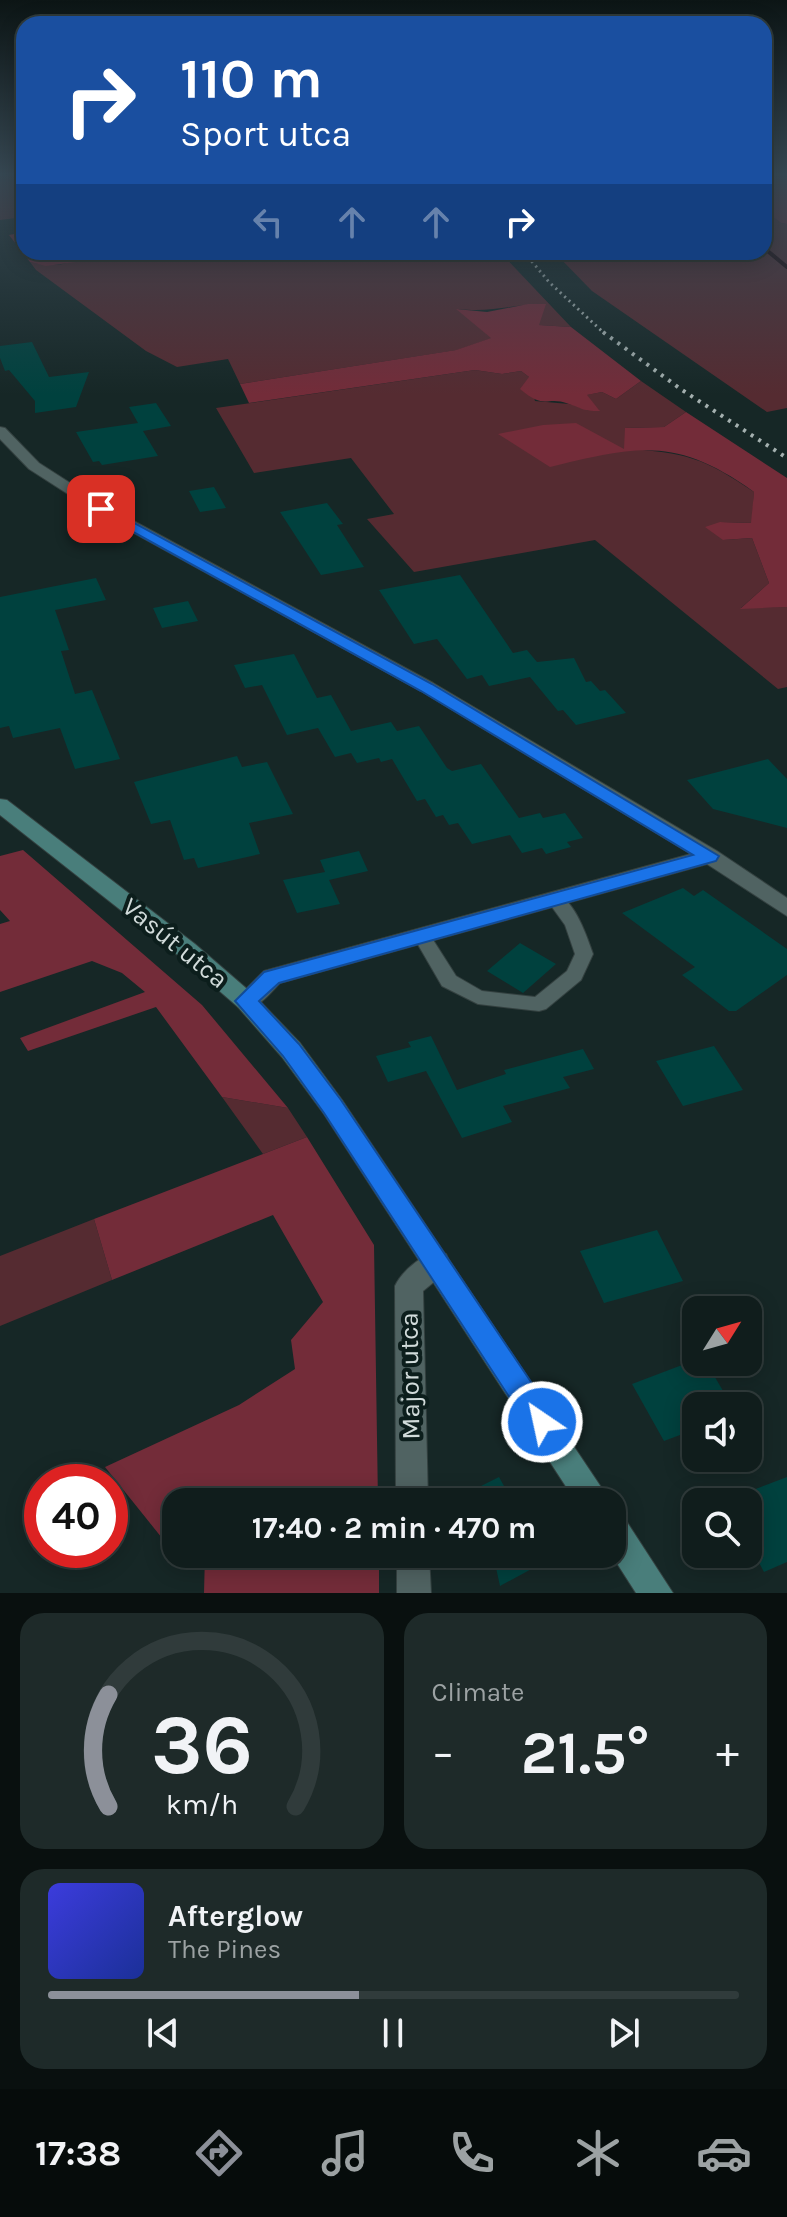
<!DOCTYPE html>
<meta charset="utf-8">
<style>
body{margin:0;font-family:Karla,sans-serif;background:#1e2a29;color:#f1f3f6;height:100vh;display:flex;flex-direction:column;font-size:30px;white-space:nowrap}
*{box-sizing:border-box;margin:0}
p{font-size:26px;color:#9ca2a3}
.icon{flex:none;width:44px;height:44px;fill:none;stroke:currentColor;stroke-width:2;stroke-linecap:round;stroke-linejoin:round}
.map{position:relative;height:1593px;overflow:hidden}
.sheet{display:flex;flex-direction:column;gap:20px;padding:20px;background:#09100f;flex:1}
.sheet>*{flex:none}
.top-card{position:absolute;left:16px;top:16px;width:756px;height:244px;border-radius:24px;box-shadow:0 4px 20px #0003,0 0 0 2px #303b3b;background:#1a4fa0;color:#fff;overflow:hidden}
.needle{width:52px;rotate:53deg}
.fabs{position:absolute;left:682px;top:1296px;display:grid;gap:16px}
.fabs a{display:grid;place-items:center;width:80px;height:80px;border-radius:16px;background:#101d1c;box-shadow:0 4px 20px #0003,0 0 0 2px #303b3b;font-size:40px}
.speed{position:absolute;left:24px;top:1464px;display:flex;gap:16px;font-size:40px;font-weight:700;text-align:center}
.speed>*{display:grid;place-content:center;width:104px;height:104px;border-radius:50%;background:#101d1c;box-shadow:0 4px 20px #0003,0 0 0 2px #303b3b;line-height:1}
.speed .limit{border:12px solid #d22;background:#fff;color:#111}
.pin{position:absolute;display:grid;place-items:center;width:68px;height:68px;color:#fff;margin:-34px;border-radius:16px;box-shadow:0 4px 12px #0006}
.me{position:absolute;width:88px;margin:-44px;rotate:326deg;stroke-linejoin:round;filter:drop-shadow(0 0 6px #0008)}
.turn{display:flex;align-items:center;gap:28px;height:168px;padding:0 32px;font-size:36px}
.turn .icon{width:104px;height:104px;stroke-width:2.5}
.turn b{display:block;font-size:56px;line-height:68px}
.lanes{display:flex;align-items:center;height:76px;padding:0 32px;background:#0003;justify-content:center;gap:40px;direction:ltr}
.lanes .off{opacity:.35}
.big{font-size:60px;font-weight:700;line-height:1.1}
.sheet .widget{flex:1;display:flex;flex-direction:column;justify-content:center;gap:12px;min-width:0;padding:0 28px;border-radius:24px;background:#1e2a29}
.sheet .dial{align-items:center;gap:0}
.dial svg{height:208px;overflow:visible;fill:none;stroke:#303b3b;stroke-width:7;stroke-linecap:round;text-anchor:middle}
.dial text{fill:#f1f3f6;stroke:none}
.song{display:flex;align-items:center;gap:24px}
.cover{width:96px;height:96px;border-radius:12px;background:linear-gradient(135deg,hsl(240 70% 55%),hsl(230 70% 35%))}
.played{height:8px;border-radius:4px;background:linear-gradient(90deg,#8c9099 45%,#303b3b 45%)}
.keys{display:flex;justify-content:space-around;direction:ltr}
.heat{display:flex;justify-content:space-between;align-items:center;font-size:44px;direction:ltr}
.sheet .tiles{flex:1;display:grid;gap:20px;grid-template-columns:1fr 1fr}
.widget:last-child{grid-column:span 2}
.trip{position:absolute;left:162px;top:1488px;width:464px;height:80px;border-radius:24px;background:#101d1c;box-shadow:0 4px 20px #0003,0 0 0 2px #303b3b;font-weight:700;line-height:80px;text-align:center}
.tabs{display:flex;height:128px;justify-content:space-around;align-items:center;background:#060c0b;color:#9ca2a3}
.tabs .icon{width:56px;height:56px}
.tabs .selected{color:#8c9099}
.tabs b{font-size:36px;color:#f1f3f6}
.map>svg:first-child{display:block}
</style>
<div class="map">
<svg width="787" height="1593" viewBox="0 0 787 1593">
<rect width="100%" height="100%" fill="#162726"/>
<path fill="#552b31" d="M0,175H24V217L0,220Z
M764,210L781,223L787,224V408L767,412L592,291L554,252H764Z
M86,252H500L571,327L538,325L545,304C513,304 492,313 458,309L492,338L457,350L240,384L228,359L177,367L146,351L36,270L30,262C50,267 71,267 86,252Z
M475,370L502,374L521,371L529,377L535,401L569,404L599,410L586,395L602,392L616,399L641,381L686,412L664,427L625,428V449C685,452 704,458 754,492L752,523L720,522L723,540L752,538L769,583L741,608L787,607V687L778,689L595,540L414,572L367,519L394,514L351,458L254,473L216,408Z
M222,1097L288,1108L307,1137L263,1154Z
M94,1219L112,1280L0,1326V1256Z"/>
<path fill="#732c39" d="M764,172H787V224L781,223L764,210Z
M24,232V252H86L76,262L46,266L30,262L9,235Z
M528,304H546L539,325L571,327L641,381L616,399L602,392L587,395L600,411C581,411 585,409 569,404C546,395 546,411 520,389L529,377L521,371L502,374L475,370L249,403L240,384L456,350L491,338L456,309L487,312Z
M686,412L787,478V607L740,609L769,583L752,538L723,540L705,527L720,522L751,523L754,492C676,436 638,446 550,467L498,434L543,425L576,423L624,449L625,428L664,427Z
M23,850L202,1005L288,1108L222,1097L156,1007L28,1051L20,1038L145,992L122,973L92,961L0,992V924L10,921L0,910V856Z
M307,1137L374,1245L378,1502H176V1547L170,1548L105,1467L239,1405L295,1369L291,1340L323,1302L273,1215L112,1280L94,1219Z
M205,1554H379V1593H204Z"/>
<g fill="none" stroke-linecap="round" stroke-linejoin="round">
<path stroke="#1b0004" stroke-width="4" d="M764,248L787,267"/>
</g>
<path fill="#00413e" d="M32,342L49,377L89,372L76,407L35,413V401L9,370L5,371L0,358V346Z
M156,403L171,426L143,431L158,456L102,465L99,461L93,462L76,432L138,423L129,407Z
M214,487L226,508L200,512L189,491Z
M327,503L343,524L337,525L364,567L321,575L280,512Z
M460,575L513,653L527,650L537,662L574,658L586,682L591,681L600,691L605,690L626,713L576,725L563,710L558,711L530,677L489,686L482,675L467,679L437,639L414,644L379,590Z
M96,578L106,600L55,610L69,650L61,651L75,694L92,690L120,759L75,769L60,728L13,738L9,726L0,728V597Z
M188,601L198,621L162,628L153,608Z
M294,654L317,698L331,695L351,731L391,722L397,731L419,726L447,768L452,771L481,764L519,818L540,813L543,818L565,813L583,838L567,842L571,847L546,854L542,848L522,853L510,835L472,844L458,823L449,825L443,815L436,817L425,799L417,801L392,759L381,762L379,758L357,763L351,753L335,757L318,728L287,735L262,685L245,688L234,665Z
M237,756L242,767L267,762L293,814L249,823L260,854L198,868L194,858L184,860L170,820L151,824L134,782Z
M768,759L787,779V828L713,809L687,780Z
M359,851L368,871L329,880L340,904L297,913L283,880L325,872L320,860Z
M683,888L694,896L703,890L787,949V975L736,1011H729L682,975L695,967L622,913Z
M520,943L556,964L523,993L487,971Z
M431,1036L457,1090L506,1074L504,1070L583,1049L594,1069L563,1077L570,1088L503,1106L512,1122L462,1138L426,1071L388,1082L376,1056L411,1047L408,1042Z
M714,1046L743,1090L683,1106L656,1061Z
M657,1230L683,1281L604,1303L580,1251Z
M690,1362H706L732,1406H696V1429L664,1441L632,1384Z
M499,1477L513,1502H449Z
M787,1477V1562L764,1572L748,1542V1492Z
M493,1554H559L500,1586Z"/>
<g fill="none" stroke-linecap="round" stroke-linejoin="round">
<defs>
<path id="lane" d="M556,894C575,900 587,937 593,954L581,980L546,1009L539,1011L478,1004L442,986L413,936L416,932H428L456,976L482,991L535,997L567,971L575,954L565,925L547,900L550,896Z"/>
<path id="street" d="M0,427L5,428L39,463L106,506L433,683L717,851L787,898V916L707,864L280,983C268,995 256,1013 238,1007L234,1001L264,971L691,854L421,691L96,512L29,469L0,439Z
M436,1251L446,1254L450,1263L446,1272L423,1291L428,1502H396L395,1286C402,1271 420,1257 436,1251Z
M397,1554H429L431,1593H397Z"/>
<path id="secondary" d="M0,799L7,800L195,944L254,995L300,1043L342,1100L611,1502H576L324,1114L282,1057L238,1007L179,956L0,815Z
M612,1511L623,1516L673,1593H636L611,1554Z"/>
</defs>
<use href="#lane" stroke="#344140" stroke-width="2"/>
<use href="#street" stroke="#344140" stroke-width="2"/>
<use href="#secondary" stroke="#344140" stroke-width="2"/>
<use href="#lane" fill="#506362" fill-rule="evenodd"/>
<use href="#street" fill="#506362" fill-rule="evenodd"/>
<use href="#secondary" fill="#497e7b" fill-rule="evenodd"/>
<path stroke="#a4b0af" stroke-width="3" stroke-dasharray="2 4" stroke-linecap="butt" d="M524,252L549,282L605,334"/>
<path stroke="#a4b0af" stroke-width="4" stroke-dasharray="3 6" stroke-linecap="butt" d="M603,332L682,390L787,458"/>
</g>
<linearGradient id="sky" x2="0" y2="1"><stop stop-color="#0c1515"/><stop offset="0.44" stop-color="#364752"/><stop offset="1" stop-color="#364752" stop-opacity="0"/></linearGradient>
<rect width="787" height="395" fill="url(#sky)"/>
<path fill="#1a73e8" stroke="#114b97" stroke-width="2" d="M101,505L432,684L719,856L716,861L279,983L259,1001L299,1044L341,1100L552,1413L556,1422L552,1432L542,1436L532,1432L324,1113L283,1056L235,1001L264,972L693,855L421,691L97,512L95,509Z"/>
<g text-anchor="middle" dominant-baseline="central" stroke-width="8" stroke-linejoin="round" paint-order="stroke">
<g font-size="26" fill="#d1dbda" stroke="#0c1e1c">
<text transform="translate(175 943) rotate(39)">Vasút utca</text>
<text transform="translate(410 1376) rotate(-91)">Major utca</text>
</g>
</g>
</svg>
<div class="fabs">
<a><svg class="needle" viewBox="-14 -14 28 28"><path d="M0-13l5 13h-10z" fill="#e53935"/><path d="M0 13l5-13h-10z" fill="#9ca2a3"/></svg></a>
<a><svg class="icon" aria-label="sound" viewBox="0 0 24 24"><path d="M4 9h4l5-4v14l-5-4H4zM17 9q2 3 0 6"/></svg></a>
<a><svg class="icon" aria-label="search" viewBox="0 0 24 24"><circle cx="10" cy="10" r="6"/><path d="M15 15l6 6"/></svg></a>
</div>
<div class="speed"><div class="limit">40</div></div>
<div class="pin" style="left:101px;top:509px;background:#d93025"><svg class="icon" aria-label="arrive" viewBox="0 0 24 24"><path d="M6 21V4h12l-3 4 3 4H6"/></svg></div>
<svg class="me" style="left:542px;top:1422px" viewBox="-20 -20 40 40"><circle r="17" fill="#1a73e8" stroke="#fff" stroke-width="3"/><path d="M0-11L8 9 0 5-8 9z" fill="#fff"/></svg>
<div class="trip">17:40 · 2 min · 470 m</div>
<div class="top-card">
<div class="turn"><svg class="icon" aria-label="right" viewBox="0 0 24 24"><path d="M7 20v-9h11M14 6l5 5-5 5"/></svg><div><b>110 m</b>Sport utca</div></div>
<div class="lanes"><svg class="icon off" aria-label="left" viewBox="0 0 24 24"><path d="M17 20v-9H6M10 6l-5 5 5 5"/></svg><svg class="icon off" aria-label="ahead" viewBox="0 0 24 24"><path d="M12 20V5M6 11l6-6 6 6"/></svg><svg class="icon off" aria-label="ahead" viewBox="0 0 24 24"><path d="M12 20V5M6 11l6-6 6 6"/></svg><svg class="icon" aria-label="right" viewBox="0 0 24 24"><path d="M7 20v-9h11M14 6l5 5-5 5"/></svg></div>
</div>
</div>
<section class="sheet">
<div class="tiles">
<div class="widget dial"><svg viewBox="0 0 100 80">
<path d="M14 69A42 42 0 1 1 86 69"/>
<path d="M14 69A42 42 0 0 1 14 26" stroke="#8c9099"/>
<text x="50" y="56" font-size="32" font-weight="700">36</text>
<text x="50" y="72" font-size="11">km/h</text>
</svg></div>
<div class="widget"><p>Climate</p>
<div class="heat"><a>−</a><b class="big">21.5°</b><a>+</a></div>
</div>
<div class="widget">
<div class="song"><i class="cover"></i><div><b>Afterglow</b><p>The Pines</p></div></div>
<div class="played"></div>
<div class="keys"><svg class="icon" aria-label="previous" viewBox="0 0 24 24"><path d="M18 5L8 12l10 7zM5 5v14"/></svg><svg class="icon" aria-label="pause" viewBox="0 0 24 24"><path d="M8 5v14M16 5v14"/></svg><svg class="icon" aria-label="next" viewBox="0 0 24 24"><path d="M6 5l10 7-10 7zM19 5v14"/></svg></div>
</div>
</div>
</section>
<nav class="tabs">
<b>17:38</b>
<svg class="icon selected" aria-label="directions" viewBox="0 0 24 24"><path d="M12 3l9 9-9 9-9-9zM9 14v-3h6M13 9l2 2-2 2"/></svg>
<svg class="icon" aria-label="music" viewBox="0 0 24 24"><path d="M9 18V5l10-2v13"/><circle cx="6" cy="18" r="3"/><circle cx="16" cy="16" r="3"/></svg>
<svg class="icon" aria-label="phone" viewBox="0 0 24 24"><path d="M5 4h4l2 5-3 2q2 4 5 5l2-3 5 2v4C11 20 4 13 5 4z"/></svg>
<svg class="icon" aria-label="climate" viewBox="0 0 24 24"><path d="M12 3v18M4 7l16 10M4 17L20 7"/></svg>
<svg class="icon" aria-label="car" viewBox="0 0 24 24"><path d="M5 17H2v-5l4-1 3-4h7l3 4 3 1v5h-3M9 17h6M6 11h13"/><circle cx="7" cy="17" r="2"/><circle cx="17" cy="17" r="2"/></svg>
</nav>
